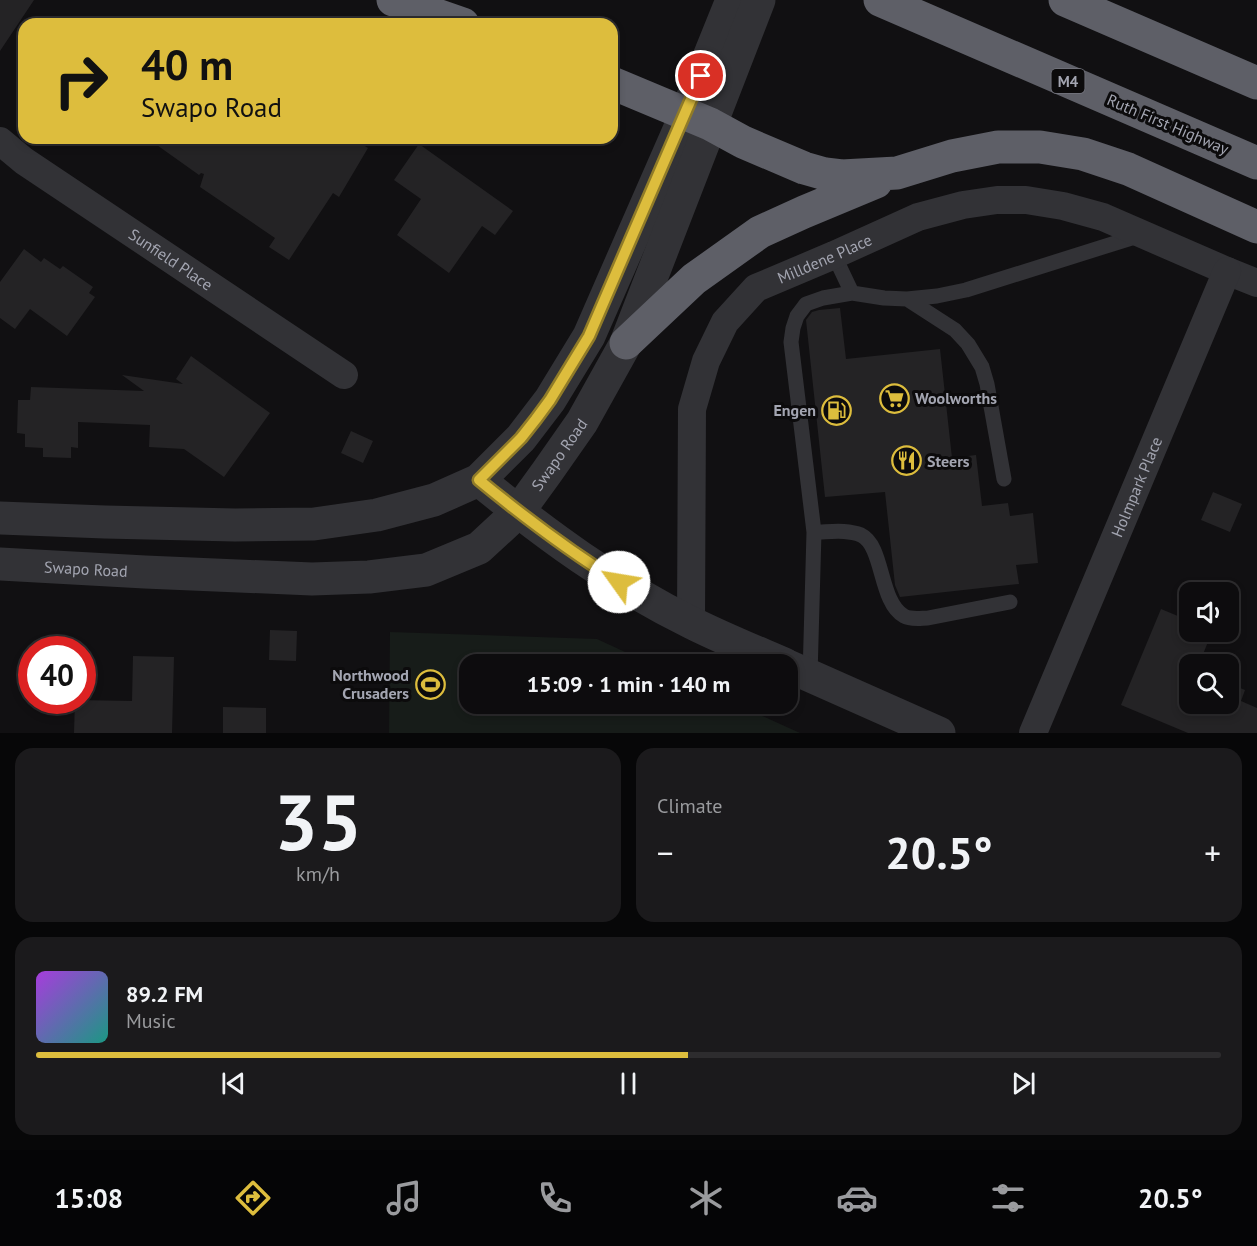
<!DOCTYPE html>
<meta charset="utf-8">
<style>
body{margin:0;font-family:"PT Sans",sans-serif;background:#1b1a1c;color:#f1f3f6;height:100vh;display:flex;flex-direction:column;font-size:22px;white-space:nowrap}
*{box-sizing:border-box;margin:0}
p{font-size:20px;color:#9a9b9e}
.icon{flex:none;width:33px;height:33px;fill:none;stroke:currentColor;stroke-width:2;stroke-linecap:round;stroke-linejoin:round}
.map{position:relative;height:733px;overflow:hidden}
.side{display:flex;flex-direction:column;gap:15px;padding:15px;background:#070708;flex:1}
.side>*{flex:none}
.banner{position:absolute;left:18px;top:18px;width:600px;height:126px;border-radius:18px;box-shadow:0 3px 9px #0003,0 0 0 2px #2d2c2e;background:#ddbd3d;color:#111;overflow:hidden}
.fabs{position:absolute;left:1179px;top:582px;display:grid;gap:12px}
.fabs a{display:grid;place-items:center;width:60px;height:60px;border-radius:12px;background:#0d0c0e;box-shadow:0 3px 9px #0003,0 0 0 2px #2d2c2e;font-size:30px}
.speed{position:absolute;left:18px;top:636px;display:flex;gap:12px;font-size:30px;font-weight:700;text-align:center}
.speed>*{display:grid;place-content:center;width:78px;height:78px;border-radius:50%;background:#0d0c0e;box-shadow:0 3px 9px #0003,0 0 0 2px #2d2c2e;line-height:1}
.speed .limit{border:9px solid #d22;background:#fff;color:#111}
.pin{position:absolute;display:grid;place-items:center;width:51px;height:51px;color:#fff;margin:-26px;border:3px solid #fff;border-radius:50%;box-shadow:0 2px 6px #0007}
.me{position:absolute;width:66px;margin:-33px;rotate:302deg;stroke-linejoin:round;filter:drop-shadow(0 0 4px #0008)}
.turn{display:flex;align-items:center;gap:21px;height:126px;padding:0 24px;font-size:27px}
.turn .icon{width:78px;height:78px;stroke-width:2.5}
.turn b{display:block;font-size:42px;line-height:51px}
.big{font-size:45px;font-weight:700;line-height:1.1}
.side .widget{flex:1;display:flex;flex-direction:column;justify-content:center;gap:9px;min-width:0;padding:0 21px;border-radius:18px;background:#1b1a1c}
.side .dial{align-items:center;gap:0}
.dial b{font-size:78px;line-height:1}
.song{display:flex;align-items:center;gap:18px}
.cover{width:72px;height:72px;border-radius:9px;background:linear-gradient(135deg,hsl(280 70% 55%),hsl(170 70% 35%))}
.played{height:6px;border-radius:3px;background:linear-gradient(90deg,#ddbd3d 55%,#2d2c2e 55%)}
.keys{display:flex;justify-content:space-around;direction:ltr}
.heat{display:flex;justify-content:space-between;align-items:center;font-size:33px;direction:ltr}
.side .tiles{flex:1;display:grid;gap:15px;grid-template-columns:1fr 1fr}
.widget:last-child{grid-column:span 2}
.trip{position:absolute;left:459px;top:654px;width:339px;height:60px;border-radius:18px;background:#0d0c0e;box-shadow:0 3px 9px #0003,0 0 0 2px #2d2c2e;font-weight:700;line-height:60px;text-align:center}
.tabs{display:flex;height:96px;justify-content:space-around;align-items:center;background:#050506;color:#9a9b9e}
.tabs .icon{width:42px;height:42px}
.tabs .selected{color:#ddbd3d}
.tabs b{font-size:27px;color:#f1f3f6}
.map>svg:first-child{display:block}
</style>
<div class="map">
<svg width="1257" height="733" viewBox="0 0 1257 733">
<rect width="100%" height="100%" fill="#111012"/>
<path fill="#171c19" d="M390,632L597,639L651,664H470V704H736L800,733H389Z"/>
<path fill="#242325" d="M0,0H34L0,51Z
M147,138H352L368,148L339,197L333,193L289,260L269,247L275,238L200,187L204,174L201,173L199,175Z
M419,144L513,211L495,235L482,226L449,273L397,235L421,199L394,180Z
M24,249L41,262L44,258L60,269L63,266L93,287L89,293L95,297L67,336L30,309L15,329L0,318V282Z
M840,308L846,359L940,349L952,458L976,455L982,506L1008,503L1010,516L1033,513L1038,563L1016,565L1019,584L900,597L895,585L885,492L825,497L806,320L812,312L819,310Z
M191,356L270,413L224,477L184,449L149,447L150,425L78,422V448L71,447V458L43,457V448L25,447V434L17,433L18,400H30L31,387L144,391L122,375L183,384L176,379Z
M351,431L373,441L363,463L341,453Z
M1213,492L1242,504L1230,532L1201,520Z
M1161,609L1190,621V632H1212L1199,664H1190V704H1228V683L1245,690L1241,701L1257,708V733H1188L1121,705Z
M270,630L297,631L296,661L269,660Z
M133,656L174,657L172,733H74L75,700L132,701Z
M223,707L266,708V733H223Z"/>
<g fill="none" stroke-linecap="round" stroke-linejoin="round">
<path stroke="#323236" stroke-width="15" d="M834,255L852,293
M907,299L955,330L968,344L982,367L987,384L1004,479
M814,532C829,532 847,529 861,535C884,546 879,602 904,616C911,620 921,618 928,618L1010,602
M810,676L814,532L791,342L793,328L797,316L806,304L823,298L852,293L884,298L907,299L937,296L966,290L1141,235"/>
<g stroke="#323236" stroke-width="28">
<path id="s1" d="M0,141L24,161L344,375"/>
<path id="s2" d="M691,623L692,409L706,361L725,322L756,288L834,255L918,217L963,205L997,200H1026L1063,206L1103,217L1227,271L1257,283"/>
<path id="s3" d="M1033,733L1227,271"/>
</g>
<g stroke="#323236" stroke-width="33">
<path d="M479,480C545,534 614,585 692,623C722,638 754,651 784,664"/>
<path d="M0,518L105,522L235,525L314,524L377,515L434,500L479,480L521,438L550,400L589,336L686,114L732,0"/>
<path id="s4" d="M0,564L145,572L312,579L369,577L426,570L479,548L518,512L547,472L582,422L626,343L759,0"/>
<path d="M788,666L939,733"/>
</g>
<path stroke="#5e5f67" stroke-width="33" d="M393,0L463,24
M880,0L1257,163
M1065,0L1257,83
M612,83L710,124L743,142L804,168L825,174L842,176L897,173L952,156L998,147H1040L1083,154L1128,169L1257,227
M626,343L694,279L760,232L804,212L876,182"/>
</g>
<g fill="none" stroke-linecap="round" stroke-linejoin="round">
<defs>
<path id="route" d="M619,582C569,551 524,517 479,480L521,438L536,419L550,400L589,336L701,76"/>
</defs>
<use href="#route" stroke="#907b28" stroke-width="15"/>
<use href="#route" stroke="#ddbd3d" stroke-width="10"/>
</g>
<defs>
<symbol id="supermarket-ring" viewBox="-11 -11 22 22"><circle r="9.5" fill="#0c0b0c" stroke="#ddbd3d" stroke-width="1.5"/><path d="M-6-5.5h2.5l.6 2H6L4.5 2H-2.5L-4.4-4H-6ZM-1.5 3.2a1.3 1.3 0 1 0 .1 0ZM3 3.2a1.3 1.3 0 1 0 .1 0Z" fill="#ddbd3d"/></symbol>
<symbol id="fuel-ring" viewBox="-11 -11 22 22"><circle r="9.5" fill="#0c0b0c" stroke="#ddbd3d" stroke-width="1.5"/><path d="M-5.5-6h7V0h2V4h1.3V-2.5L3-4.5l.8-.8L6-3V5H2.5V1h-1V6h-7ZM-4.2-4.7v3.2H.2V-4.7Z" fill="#ddbd3d"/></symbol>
<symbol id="restaurant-ring" viewBox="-11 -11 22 22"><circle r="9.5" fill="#0c0b0c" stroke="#ddbd3d" stroke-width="1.5"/><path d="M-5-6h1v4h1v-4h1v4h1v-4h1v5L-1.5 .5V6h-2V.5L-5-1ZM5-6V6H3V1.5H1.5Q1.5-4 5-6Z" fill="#ddbd3d"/></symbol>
<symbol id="stadium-ring" viewBox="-11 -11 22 22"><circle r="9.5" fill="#0c0b0c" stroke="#ddbd3d" stroke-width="1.5"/><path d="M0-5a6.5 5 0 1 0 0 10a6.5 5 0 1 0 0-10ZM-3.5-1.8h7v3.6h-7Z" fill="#ddbd3d"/></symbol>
</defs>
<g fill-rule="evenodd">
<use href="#supermarket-ring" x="878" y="382" width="33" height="33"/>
<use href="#fuel-ring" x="820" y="394" width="33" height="33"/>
<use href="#restaurant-ring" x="890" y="444" width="33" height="33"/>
<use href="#stadium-ring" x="414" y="668" width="33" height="33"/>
</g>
<g text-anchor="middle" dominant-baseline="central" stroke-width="6" stroke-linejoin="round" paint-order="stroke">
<rect fill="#0c0b0c" stroke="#767780" stroke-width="1.5" x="1051.5" y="69" width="33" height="24" rx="4.5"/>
<g font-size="15" font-weight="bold" fill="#a3a5b1">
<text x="1068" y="81">M4</text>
</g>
<g font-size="16" fill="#a3a5b1" stroke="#0c0b0c">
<text transform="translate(1168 124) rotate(23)">Ruth First Highway</text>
<text stroke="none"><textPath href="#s1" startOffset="208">Sunfield Place</textPath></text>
<text stroke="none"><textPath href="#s2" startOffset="428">Milldene Place</textPath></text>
<text stroke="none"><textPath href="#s4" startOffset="608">Swapo Road</textPath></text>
<text stroke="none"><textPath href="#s3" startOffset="267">Holmpark Place</textPath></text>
<text stroke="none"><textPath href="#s4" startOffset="86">Swapo Road</textPath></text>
</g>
<g font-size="16" font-weight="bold" fill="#a3a5b1" stroke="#0c0b0c" text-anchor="start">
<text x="915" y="398">Woolworths</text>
<text x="816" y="410" text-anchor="end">Engen</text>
<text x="927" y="461">Steers</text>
<text x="409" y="675" text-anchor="end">Northwood<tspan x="409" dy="18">Crusaders</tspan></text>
</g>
</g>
</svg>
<div class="fabs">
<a><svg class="icon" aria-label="sound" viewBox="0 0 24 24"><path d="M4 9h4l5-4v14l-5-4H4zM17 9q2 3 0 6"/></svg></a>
<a><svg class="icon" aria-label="search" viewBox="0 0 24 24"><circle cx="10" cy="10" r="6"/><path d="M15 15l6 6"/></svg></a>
</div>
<div class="speed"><div class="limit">40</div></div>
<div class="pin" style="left:701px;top:76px;background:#d93025"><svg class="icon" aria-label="arrive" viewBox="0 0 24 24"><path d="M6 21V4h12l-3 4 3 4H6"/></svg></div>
<svg class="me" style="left:619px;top:582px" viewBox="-20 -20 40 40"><circle r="19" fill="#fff"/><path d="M0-13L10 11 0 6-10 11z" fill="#ddbd3d"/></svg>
<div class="trip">15:09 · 1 min · 140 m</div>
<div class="banner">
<div class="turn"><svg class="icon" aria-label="right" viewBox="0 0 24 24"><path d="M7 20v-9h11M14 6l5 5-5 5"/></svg><div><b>40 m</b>Swapo Road</div></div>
</div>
</div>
<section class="side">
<div class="tiles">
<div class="widget dial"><b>35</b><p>km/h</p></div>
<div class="widget"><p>Climate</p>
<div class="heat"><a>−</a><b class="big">20.5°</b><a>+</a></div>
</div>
<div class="widget">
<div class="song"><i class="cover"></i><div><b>89.2 FM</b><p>Music</p></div></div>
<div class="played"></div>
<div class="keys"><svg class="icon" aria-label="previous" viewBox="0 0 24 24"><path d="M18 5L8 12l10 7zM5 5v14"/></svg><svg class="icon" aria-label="pause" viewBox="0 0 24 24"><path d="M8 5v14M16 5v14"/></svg><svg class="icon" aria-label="next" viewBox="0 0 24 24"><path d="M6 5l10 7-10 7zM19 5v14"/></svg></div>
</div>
</div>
</section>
<nav class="tabs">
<b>15:08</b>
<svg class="icon selected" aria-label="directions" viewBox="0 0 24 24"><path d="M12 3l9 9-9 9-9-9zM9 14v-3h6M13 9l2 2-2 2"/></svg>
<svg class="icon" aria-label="music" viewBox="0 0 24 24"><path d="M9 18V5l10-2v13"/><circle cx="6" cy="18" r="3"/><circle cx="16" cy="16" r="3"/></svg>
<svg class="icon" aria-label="phone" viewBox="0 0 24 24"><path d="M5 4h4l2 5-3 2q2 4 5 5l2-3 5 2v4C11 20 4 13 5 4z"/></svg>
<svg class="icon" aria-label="climate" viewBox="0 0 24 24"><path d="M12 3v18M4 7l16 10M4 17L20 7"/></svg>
<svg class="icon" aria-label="car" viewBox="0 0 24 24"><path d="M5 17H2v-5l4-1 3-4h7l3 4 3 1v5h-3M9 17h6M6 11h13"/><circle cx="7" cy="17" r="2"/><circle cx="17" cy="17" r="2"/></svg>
<svg class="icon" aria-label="filters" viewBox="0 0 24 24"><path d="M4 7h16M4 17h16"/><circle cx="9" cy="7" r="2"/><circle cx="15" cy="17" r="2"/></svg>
<b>20.5°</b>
</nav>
